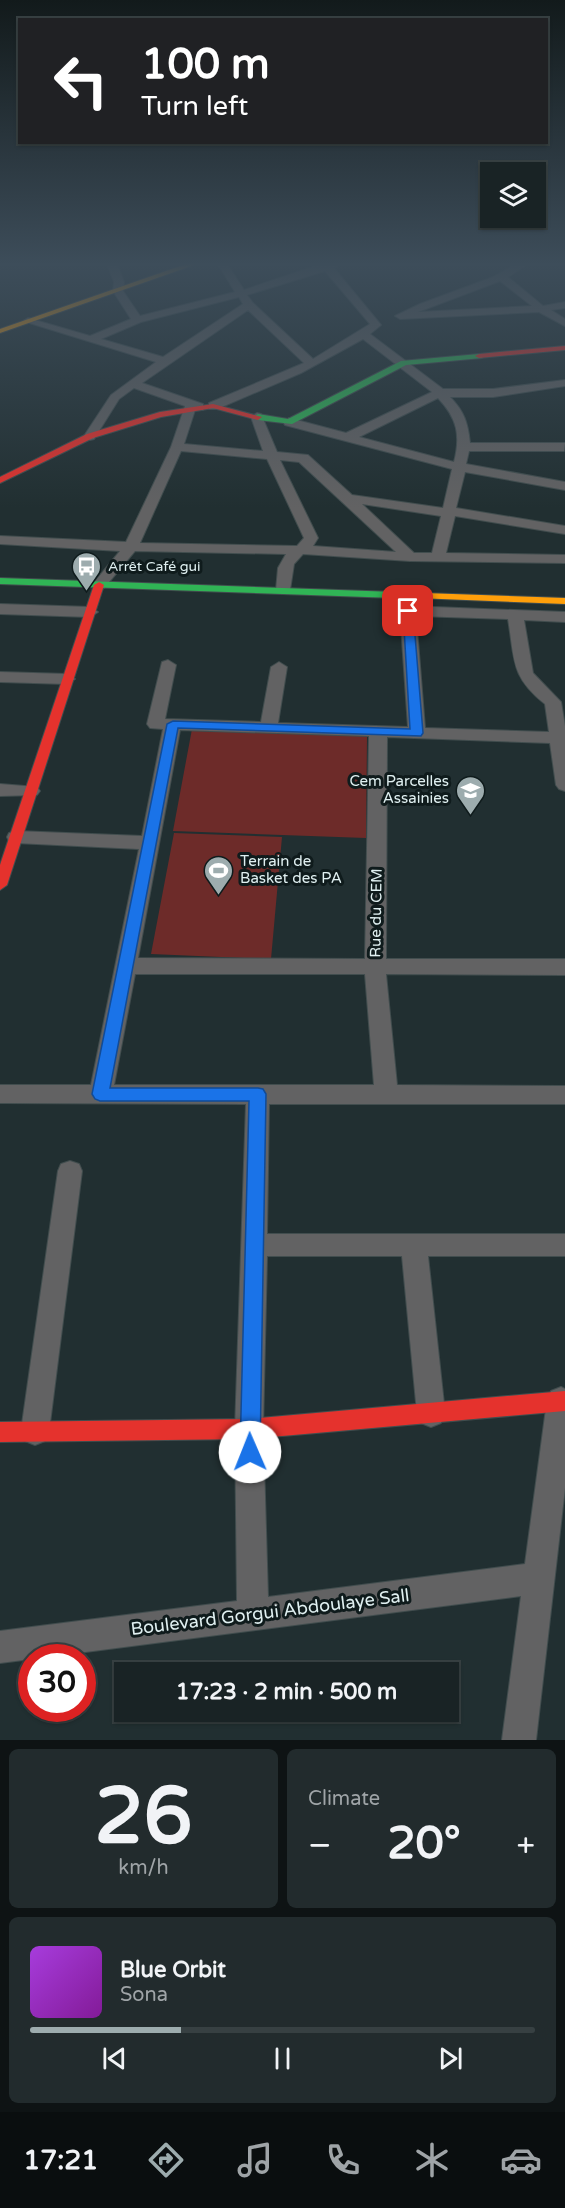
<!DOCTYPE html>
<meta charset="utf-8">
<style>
body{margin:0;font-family:"Varela Round",sans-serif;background:#222b2d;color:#f1f3f6;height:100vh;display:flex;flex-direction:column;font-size:22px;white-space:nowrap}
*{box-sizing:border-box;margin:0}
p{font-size:20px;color:#9fa4a7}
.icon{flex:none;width:33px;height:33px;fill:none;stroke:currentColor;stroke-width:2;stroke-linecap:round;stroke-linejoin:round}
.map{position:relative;height:1740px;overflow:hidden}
.sheet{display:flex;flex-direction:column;gap:9px;padding:9px;background:#0e1314;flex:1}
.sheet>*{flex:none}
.guide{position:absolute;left:18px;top:18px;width:530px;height:126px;border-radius:0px;box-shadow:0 2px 4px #0004,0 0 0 2px #374042;background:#202124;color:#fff;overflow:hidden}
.tools{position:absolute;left:480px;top:162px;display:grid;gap:12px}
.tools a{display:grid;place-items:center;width:66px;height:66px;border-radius:0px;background:#192325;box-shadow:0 2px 4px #0004,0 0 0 2px #374042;font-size:30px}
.speed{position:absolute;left:18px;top:1644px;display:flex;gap:12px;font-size:30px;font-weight:700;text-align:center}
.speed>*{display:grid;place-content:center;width:78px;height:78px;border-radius:50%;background:#192325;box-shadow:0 2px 4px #0004,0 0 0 2px #374042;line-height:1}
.speed .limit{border:9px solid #d22;background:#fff;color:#111}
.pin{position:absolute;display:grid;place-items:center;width:51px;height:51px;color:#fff;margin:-26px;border-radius:12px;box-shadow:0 3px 9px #0006}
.me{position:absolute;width:66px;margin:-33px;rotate:359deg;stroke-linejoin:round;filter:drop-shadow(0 0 4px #0008)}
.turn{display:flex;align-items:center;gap:21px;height:126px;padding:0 24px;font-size:27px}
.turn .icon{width:78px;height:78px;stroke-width:2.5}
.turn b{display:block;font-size:42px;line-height:51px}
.big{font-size:45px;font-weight:700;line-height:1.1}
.sheet .card{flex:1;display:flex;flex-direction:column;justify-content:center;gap:9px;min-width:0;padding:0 21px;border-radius:9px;background:#222b2d}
.sheet .dial{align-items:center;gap:0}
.dial b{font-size:78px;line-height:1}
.song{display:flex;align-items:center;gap:18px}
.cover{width:72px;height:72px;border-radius:9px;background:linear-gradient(135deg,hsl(280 70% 55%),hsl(290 70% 35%))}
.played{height:6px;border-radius:3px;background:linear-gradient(90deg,#9dacae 30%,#374042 30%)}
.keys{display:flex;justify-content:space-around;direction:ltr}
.heat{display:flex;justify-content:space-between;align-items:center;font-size:33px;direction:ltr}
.sheet .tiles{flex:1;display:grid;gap:9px;grid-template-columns:1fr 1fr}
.card:last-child{grid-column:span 2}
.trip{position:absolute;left:114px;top:1662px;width:345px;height:60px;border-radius:0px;background:#192325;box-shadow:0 2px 4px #0004,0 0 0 2px #374042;font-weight:700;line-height:60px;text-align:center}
.tab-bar{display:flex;height:96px;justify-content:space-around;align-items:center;background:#0a0e0f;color:#9fa4a7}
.tab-bar .icon{width:42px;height:42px}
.tab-bar .current{color:#9dacae}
.tab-bar b{font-size:27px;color:#f1f3f6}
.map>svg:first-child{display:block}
</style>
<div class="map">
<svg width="565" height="1740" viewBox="0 0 565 1740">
<rect width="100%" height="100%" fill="#212f31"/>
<path fill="#6d2b29" d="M192,729L367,736L366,838L173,831Z
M174,833L282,837L271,959L151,954Z"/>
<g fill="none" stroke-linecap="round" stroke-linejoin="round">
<defs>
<path id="street" d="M107,264H117L124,282L123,291L140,316L235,292L218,264H227L244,290L321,264H341L334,268L381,325L370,334L443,389H493L565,380V386L493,397H450C464,411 468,423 470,443H565L564,451H469L466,464L565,482V490L465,472L456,508L565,526V534L455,516L446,553L565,555V563L410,561L303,554L294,564L290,590L283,594L276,590L278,568L286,554L135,551L104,588L99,589L92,585L120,551L0,544V536L126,542L171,447L185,406L134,388L119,399L94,439L90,440L84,436L111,395L156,362L23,321L28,318L90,336L131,319L113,291L114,282ZM325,271L370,324L313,359L253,303L247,295ZM239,297L243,304L163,357L101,339L141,322ZM248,310L304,363L209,403V409H217L301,373L363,339L432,392L346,433L289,418L283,422L285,425L452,469L443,508L352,495L308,455L277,452L261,414L257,413L251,417L263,451L184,444L195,410H203V404L142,383ZM438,398C457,418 461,435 454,462L359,437ZM181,451L267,459L304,538L297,546L140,543ZM280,460L299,462L396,552L313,546L318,538ZM362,504L441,516L432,553H414Z
M516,264H528L508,277L543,306L565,302V308L551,310L565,319V326L539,312L400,319L395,316L420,304L493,277ZM500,281L532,306L418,312Z
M0,604L90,607L98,612L90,617L0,614Z
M408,606L565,612V622L524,620L533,673L561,702L565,726V791L559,789L556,785L550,743L387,737L386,959H565V975L386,974L397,1085L565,1086V1104H269L267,1234H565V1256H428L445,1413L441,1423L431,1427L421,1423L417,1413L402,1256H267L263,1429L268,1597L525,1564L547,1401L551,1391L561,1387L565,1389V1488L536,1740H502L521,1596L0,1663V1631L237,1601L235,1429L246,1104L0,1103V1085H91L139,849L16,843L9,841L7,837L9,833L16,831L142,836L163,729L150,728L147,724L162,662L168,660L176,665L165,719L261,722L271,667L279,662L287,667L278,723L408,727L400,611ZM416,616L508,619C515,660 510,676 545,704L549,732L425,728ZM180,730L369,736L365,959L138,958ZM135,974H365L374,1085H114Z
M0,672L67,674L75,679L67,684L0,682Z
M0,784L37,787L40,791L37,795L0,796Z
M70,1161L79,1164L82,1171L49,1431L45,1441L35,1445L25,1441L21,1431L58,1171L61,1164Z"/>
<path id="fast" d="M479,354L483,356L482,358L406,365L292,424L258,420L254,417L258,414L288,419L401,361Z
M0,578L395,592L400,595L395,598L0,584Z"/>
<path id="slow" d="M186,264H197L0,333V329Z
M395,592L565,598V604L391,597L390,595Z"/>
<path id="jam" d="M565,346V350L479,358L475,356L479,354Z
M213,404L262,417L258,420L213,408L161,417L93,438L0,483V477L87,434L160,412Z
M99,582L104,585L7,885L0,890V865L94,585Z
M565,1391V1411L249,1439L0,1442V1422L249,1419Z"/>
</defs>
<use href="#street" stroke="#414d4e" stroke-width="2"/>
<use href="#fast" stroke="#414d4e" stroke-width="2"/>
<use href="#slow" stroke="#414d4e" stroke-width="2"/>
<use href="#jam" stroke="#414d4e" stroke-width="2"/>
<use href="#street" fill="#626263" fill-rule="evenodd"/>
<use href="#fast" fill="#30b455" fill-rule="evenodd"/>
<use href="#slow" fill="#ff9f0a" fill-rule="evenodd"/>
<use href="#jam" fill="#e5322d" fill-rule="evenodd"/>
</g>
<linearGradient id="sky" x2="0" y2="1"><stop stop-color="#121a1b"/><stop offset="0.52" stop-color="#3d4d5a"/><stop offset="1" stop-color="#3d4d5a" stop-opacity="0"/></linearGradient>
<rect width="565" height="508" fill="url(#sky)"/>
<path fill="#1a73e8" stroke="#114b97" stroke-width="1.5" d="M408,608L413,611L423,733L421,736L178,728L110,1088H258L263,1089L266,1094L260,1452L257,1459L250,1462L243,1459L240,1452L249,1101H100L95,1099L92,1094L167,724L173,721L410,729L403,611Z"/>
<defs>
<symbol id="bus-pin" viewBox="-11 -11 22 30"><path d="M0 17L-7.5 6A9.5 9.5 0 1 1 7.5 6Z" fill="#9dacae" stroke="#0f1b1c"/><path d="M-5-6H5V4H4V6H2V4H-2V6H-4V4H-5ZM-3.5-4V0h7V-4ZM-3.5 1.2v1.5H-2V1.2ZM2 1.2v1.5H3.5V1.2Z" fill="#fff"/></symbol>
<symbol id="school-pin" viewBox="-11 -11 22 30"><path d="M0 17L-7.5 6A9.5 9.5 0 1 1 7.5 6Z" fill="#9dacae" stroke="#0f1b1c"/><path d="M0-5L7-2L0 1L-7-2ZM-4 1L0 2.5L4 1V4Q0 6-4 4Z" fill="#fff"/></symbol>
<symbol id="stadium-pin" viewBox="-11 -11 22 30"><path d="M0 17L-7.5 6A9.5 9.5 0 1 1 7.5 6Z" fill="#9dacae" stroke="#0f1b1c"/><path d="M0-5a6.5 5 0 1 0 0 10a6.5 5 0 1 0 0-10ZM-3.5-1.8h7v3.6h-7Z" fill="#fff"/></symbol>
</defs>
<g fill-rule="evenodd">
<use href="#bus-pin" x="70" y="550" width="33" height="45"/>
<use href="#school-pin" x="454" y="774" width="33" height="45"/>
<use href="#stadium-pin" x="202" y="854" width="33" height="45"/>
</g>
<g text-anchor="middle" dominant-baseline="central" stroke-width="6" stroke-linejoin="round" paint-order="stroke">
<g font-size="14" fill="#e0f0f1" stroke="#0f1b1c" text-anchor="start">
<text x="108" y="566">Arrêt Café gui</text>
</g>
<g font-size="15" fill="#e0f0f1" stroke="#0f1b1c" text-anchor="end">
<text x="449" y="781">Cem Parcelles<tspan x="449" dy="17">Assainies</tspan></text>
<text x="240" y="861" text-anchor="start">Terrain de<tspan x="240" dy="17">Basket des PA</tspan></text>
</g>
<g font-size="15" fill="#e0f0f1" stroke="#0f1b1c">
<text transform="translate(376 913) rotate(-89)">Rue du CEM</text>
</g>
<g font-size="18" fill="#e0f0f1" stroke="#0f1b1c">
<text transform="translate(270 1612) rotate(-7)">Boulevard Gorgui Abdoulaye Sall</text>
</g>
</g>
</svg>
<div class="tools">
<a><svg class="icon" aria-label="layers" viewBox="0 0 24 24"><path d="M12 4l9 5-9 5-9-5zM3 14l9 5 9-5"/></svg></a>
</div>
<div class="speed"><div class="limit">30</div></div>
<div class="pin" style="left:408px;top:611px;background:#d93025"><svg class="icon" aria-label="arrive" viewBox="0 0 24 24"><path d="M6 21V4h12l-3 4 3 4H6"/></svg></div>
<svg class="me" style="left:250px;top:1452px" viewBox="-20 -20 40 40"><circle r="19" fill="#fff"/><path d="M0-13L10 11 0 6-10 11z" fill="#1a73e8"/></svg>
<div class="trip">17:23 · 2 min · 500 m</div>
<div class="guide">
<div class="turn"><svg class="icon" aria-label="left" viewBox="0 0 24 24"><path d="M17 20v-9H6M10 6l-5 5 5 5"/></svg><div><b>100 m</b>Turn left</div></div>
</div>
</div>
<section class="sheet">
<div class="tiles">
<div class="card dial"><b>26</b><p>km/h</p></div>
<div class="card"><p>Climate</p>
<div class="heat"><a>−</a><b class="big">20°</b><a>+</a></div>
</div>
<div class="card">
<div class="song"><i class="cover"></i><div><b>Blue Orbit</b><p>Sona</p></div></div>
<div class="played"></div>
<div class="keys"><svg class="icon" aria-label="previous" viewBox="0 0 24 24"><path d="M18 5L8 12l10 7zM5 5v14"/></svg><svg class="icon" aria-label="pause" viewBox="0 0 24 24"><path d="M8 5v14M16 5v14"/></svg><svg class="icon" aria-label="next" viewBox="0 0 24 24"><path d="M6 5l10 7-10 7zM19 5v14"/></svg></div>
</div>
</div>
</section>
<nav class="tab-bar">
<b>17:21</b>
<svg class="icon current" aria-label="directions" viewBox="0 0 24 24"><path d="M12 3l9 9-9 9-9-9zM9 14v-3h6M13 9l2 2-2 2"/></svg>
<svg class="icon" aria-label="music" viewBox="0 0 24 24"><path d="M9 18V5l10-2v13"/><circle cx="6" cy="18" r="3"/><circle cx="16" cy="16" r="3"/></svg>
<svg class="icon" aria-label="phone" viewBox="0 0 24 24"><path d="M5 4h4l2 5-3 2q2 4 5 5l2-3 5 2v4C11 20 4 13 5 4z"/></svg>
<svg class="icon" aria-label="climate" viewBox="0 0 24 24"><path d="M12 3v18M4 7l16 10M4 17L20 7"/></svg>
<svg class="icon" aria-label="car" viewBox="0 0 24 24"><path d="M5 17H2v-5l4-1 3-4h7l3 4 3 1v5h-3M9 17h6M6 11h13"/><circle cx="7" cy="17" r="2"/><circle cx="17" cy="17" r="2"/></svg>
</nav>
